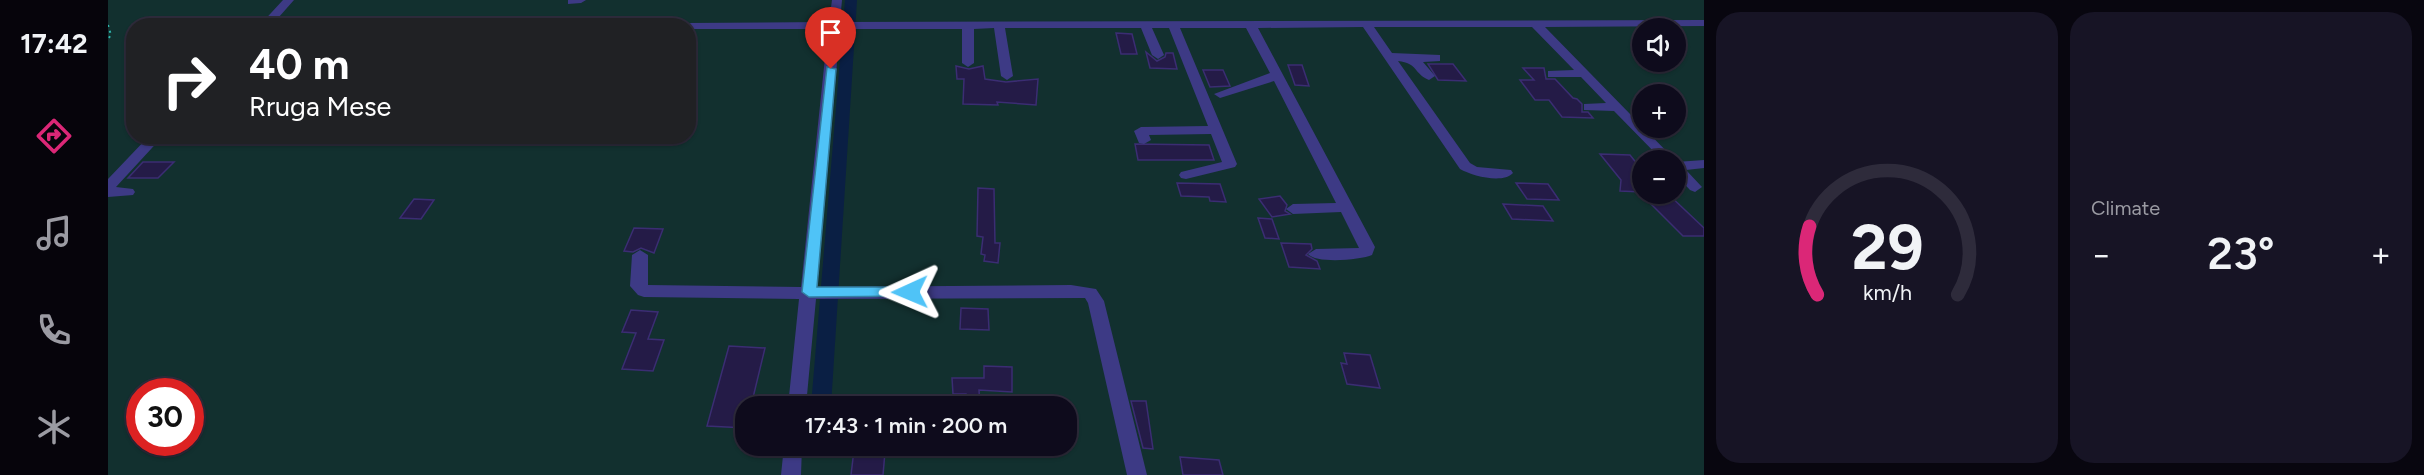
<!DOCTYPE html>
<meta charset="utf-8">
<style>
body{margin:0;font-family:Figtree,sans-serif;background:#171425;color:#f1f3f6;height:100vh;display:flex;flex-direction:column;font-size:22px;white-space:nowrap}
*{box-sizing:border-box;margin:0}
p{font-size:20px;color:#9b9ba3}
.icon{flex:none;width:33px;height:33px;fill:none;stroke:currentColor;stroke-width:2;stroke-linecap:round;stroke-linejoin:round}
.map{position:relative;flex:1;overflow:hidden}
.side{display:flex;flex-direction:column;gap:12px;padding:12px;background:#08060f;width:720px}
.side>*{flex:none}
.banner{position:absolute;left:18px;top:18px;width:570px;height:126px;border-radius:24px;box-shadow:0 2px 4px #0004,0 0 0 2px #2e2b3b;background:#202124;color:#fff;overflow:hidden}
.fabs{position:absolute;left:1524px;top:18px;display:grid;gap:12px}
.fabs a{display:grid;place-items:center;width:54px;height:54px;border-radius:50%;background:#0e0b1c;box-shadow:0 2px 4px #0004,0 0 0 2px #2e2b3b;font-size:30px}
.speed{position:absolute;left:18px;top:378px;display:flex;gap:12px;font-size:30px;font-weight:700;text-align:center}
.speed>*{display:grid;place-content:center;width:78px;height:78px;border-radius:50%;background:#0e0b1c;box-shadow:0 2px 4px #0004,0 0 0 2px #2e2b3b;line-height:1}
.speed .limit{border:9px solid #d22;background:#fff;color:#111}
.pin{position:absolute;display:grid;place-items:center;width:51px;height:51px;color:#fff;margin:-62px -26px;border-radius:50% 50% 50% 0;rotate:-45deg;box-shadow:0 0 6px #0007}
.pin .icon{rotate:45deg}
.me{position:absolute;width:66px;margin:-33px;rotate:269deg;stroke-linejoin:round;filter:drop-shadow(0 0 4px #0008)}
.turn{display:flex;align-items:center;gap:21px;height:126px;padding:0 24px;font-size:27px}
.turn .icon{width:78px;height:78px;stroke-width:2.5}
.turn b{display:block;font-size:42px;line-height:51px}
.big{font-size:45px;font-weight:600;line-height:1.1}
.side .tile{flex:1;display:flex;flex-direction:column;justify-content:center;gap:9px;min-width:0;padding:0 21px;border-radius:24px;background:#171425}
.side .dial{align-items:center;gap:0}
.dial svg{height:156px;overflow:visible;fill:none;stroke:#2e2b3b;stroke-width:7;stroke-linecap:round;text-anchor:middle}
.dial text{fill:#f1f3f6;stroke:none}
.heat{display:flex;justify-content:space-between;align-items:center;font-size:33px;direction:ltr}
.side .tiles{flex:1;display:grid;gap:12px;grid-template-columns:repeat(2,1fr)}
.trip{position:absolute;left:627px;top:396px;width:342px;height:60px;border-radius:24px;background:#0e0b1c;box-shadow:0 2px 4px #0004,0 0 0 2px #2e2b3b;font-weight:600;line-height:60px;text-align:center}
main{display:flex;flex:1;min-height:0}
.menu{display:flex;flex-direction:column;width:108px;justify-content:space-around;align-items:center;background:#06040b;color:#9b9ba3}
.menu .icon{width:42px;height:42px}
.menu .selected{color:#db2777}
.menu b{font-size:27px;color:#f1f3f6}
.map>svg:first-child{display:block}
</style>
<main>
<nav class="menu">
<b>17:42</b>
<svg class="icon selected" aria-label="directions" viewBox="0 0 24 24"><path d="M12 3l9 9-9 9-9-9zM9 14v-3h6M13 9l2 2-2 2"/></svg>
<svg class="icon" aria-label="music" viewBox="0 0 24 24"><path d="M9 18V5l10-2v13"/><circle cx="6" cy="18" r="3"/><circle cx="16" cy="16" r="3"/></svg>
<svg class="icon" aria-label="phone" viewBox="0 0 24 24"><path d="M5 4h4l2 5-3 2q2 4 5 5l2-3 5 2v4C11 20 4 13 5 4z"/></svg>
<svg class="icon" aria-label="climate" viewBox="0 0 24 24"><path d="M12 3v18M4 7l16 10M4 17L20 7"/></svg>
</nav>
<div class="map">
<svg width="1596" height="475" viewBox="0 0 1596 475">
<rect width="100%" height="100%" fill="#130f26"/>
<path fill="#12302f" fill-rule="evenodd" d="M0,0H1596V475H0ZM26,26H580V136H26ZM1534,28H1568V62H1534ZM1534,94H1568V128H1534ZM1534,160H1568V194H1534ZM32,392H82V442H32ZM638,406H958V446H638Z"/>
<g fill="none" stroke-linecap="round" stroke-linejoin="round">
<path fill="#0a1f44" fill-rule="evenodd" d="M737,0H749L723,406H703Z"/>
</g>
<path fill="#241b47" stroke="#3b2d73" stroke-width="1.5" d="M1008,33L1024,34L1029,54H1013Z
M1038,52L1049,61L1057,57L1058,53H1065L1069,69L1042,68Z
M1320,64H1345L1358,81L1330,80Z
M1180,65H1194L1201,86L1187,85Z
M848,66L861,69L875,66L877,79L898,82L930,79L928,105L889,102L890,105L855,104L856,79H849Z
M1415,68H1436L1438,79H1447L1465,98L1469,99L1474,104V112H1480L1485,118L1454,117L1441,100H1427L1412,80H1426Z
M1095,70H1115L1122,86L1102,87Z
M1027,144L1101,145L1106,160H1030Z
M1492,154L1522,155L1534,170V192L1512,191L1513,180Z
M35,162H66L50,178H20Z
M1069,183L1112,184L1118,202L1102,201L1101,197L1073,196Z
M1408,183L1440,184L1451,200L1419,199Z
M870,188L886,189L887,243H892L890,263L876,261L877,255L873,254L875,237L869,236Z
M1533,194H1560L1596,228V236H1575Z
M1172,196L1179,205L1177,211L1182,214L1164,217L1151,199Z
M306,199L326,200L313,219L292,218Z
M1395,204L1435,206L1445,221L1404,219Z
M1150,218L1164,219L1171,239L1157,238Z
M526,228L555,229L546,253L533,248L525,252L516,251Z
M1173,243L1203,244L1204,249L1198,255L1209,261L1212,269L1181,267Z
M853,308L880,309L881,330L852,329Z
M523,310L550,312L540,339L556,340L545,371L514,369L528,333L514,332Z
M621,346L657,348L643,406H638V428L599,426Z
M1236,353L1262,355L1272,388L1239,384L1233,363L1239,364Z
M876,366L904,367V392L871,390L872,406H859L858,394H845L844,378H876Z
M1023,401H1038L1045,449L1035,448Z
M746,450L777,452L775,475H743Z
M1072,457L1111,460L1115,475H1075Z"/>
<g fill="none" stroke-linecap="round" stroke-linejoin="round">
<path stroke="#2fb8b0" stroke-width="2" stroke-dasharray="2 4" stroke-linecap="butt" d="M0,25L3,35L0,39"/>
<path fill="#3d3a85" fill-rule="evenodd" d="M175,0H186L163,26H151Z
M460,0H478L473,3L460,4Z
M724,0H734L732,22L1596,20V26L1437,27L1567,160H1554L1506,111L1476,110V104L1498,103L1473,77H1440V71L1466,70L1424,27H1266L1284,53L1332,55V61L1315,62L1327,76L1321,80C1306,74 1310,63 1290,61L1362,163L1369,167L1403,170L1405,173C1395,184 1364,176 1352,169L1255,27L1150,28L1267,247L1264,255C1253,260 1208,264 1200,254L1208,249L1251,248L1233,212L1185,214L1178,209L1185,204L1228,203L1166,81L1112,98L1106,94L1162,73L1138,28H1072L1129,164L1127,167L1078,179L1073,178L1071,175L1073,172L1114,162L1103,134L1041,135L1043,140L1036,144L1031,143L1026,131L1033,127L1100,126L1061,28H1044L1056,55L1050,59L1044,55L1033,28H897L905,76L899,80L893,76L886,28L866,29V63L860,67L854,63V29H732L709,287L963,285L988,289L996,301L1039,475H1019L980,303L977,298L708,299L698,406H680L691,299L536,297L530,295L522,286L524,255L532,250L540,255V285L693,287L720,29H580V26H575L580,23L721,22Z
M41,136H55L8,187L25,189L27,192L25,195L0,197V179Z
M1596,160V168L1578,170L1594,187L1587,192L1582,190L1568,175V162Z
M676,446H694L693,475H673Z"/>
</g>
<path fill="#4fc3f7" stroke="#337fa1" stroke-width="1.5" d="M719,67L728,69L709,287H802L809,292L807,296L701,297L694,292Z"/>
</svg>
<div class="fabs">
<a><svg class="icon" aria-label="sound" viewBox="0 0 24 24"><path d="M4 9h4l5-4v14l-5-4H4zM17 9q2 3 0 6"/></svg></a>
<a>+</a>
<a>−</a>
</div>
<div class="speed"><div class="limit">30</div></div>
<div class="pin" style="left:723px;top:69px;background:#d93025"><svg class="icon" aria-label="arrive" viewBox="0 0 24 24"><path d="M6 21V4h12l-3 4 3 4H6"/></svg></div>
<svg class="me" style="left:802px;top:292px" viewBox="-20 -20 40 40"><path d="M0-17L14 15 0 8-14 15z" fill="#4fc3f7" stroke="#fff" stroke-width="4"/></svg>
<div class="trip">17:43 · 1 min · 200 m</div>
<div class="banner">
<div class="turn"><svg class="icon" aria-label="right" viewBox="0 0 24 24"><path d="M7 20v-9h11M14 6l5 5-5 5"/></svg><div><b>40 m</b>Rruga Mese</div></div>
</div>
</div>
<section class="side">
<div class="tiles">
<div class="tile dial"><svg viewBox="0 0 100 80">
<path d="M14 69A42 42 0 1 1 86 69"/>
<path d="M14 69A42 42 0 0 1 10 34" stroke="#db2777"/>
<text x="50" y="56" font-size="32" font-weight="700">29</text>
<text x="50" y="72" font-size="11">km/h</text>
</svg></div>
<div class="tile"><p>Climate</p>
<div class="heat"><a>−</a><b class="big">23°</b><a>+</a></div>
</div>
</div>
</section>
</main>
